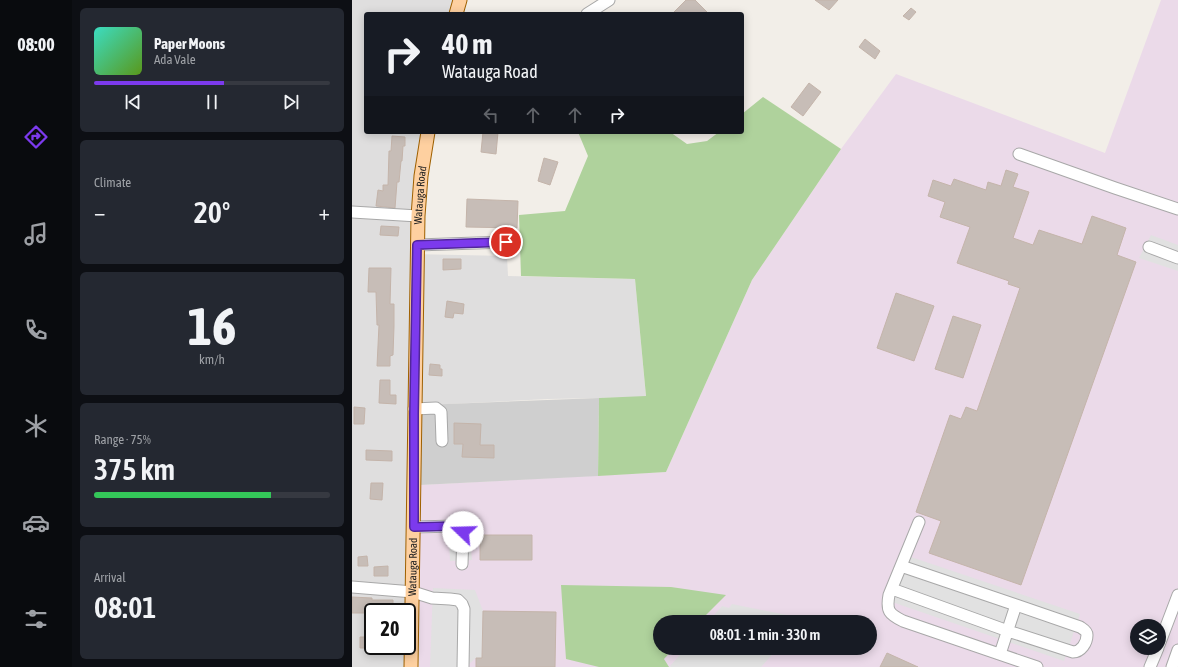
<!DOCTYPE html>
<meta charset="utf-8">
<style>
body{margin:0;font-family:"Asap Condensed",sans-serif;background:#242831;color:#f1f3f6;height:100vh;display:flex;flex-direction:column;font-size:15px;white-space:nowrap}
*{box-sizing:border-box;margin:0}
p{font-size:13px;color:#9ea1a6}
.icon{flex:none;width:22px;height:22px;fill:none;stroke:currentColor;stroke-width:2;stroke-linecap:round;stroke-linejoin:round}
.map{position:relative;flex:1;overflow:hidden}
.panel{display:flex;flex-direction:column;gap:8px;padding:8px;background:#0d0f14;width:280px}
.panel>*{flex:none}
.top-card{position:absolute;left:12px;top:12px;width:380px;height:122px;border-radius:4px;box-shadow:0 2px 10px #0003;background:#171b24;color:#f1f3f6;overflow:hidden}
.controls{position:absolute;left:778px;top:619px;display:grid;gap:8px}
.controls a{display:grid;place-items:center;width:36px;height:36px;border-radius:50%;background:#171b24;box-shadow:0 2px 10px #0003;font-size:20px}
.speed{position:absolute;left:12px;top:603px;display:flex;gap:8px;font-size:20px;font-weight:700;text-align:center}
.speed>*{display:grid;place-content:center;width:52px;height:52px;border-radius:50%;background:#171b24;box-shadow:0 2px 10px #0003;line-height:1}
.speed .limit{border:2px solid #111;border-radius:6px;background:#fff;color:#111}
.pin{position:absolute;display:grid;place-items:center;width:34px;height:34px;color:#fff;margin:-17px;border:2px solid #fff;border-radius:50%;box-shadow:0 1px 4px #0007}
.me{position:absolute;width:44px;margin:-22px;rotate:291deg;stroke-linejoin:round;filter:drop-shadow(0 0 3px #0008)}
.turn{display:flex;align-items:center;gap:14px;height:84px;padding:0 12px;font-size:18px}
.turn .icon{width:52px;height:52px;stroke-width:2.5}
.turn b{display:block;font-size:28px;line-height:34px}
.lanes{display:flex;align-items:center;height:38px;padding:0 12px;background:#0003;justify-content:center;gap:20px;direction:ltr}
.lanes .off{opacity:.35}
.big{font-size:30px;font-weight:600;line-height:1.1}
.panel .widget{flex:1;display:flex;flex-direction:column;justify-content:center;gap:6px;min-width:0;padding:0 14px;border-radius:6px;background:#242831}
.panel .dial{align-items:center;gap:0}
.dial b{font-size:52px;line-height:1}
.song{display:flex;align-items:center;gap:12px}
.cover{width:48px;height:48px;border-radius:6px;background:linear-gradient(135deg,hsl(170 70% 55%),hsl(90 70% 35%))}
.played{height:4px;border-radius:2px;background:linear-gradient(90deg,#7c3aed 55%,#363941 55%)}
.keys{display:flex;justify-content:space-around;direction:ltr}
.heat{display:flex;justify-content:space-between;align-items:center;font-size:22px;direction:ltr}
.charge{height:6px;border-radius:3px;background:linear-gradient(90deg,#34c759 75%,#363941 0)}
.trip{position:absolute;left:301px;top:615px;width:224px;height:40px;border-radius:20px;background:#171b24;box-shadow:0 2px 10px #0003;font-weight:600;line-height:40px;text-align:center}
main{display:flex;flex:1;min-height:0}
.tabs{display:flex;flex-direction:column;width:72px;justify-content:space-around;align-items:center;background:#090b0e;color:#9ea1a6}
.tabs .icon{width:28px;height:28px}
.tabs .on{color:#7c3aed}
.tabs b{font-size:18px;color:#f1f3f6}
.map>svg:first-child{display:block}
</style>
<main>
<nav class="tabs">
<b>08:00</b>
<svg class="icon on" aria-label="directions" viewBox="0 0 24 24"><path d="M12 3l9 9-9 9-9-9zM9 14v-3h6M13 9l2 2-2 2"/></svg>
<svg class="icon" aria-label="music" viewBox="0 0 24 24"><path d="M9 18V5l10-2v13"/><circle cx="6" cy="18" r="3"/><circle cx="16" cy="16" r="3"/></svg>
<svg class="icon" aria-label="phone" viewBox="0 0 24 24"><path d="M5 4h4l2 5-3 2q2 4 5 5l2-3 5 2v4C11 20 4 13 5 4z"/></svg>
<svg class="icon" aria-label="climate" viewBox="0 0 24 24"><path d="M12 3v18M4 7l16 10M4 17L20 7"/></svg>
<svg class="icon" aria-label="car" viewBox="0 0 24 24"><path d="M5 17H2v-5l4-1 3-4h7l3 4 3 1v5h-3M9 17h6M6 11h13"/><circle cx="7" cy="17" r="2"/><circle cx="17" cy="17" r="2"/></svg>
<svg class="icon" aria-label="filters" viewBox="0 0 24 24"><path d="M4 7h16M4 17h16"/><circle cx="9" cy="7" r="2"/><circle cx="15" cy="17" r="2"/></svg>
</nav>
<section class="panel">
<div class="widget">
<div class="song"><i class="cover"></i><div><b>Paper Moons</b><p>Ada Vale</p></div></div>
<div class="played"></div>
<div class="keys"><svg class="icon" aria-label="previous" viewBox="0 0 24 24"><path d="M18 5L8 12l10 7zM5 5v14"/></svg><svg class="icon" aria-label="pause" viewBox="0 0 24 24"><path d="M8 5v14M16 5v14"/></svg><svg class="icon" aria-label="next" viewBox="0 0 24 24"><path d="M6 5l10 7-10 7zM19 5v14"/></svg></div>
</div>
<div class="widget"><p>Climate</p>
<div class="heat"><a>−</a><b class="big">20°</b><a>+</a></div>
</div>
<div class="widget dial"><b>16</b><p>km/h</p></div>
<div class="widget"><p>Range · 75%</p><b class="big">375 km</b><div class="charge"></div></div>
<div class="widget"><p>Arrival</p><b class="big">08:01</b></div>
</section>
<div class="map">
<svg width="826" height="667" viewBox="0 0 826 667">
<rect width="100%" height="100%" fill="#f2eee8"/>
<path fill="#dfdede" d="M0,0H101L98,14H14V132H72L59,229L58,254L155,256L156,276L283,279L294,397L196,399L56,406L54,612H21V646H54V667H0Z"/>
<path fill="#ebdae9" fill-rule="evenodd" d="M809,0H826V667H67L68,485L314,472L400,280L489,149L544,74L753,153ZM308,622H518V648H308ZM785,626H807V648H785Z"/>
<path fill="#cfcfcf" d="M247,398L246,476L68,485L70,405Z"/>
<path fill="#afd29c" d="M411,97L489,149L400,280L314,472L246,476L247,398L294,396L283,279L169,276L167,215L213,211L236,156L226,132H318L335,144L355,141L367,132H390V114Z
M209,585L319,587L374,595L347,622H308V648H322L312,659L317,667H247L214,659Z"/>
<path fill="#e1e1e1" d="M799,235L826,245V271L787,258Z
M118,540L120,560L98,561L97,542Z
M559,557L728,614L712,661L540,602Z
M81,588L123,590L131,611L130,658H124L117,664V667H78Z
M380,604L440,616L439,622H356L370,606L377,608Z
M334,648H426L409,667H319L318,666Z"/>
<path fill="#c7bdb7" stroke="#c4b4aa" d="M334,0H343L357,14H320Z
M463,0H486L477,10Z
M559,8L564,12L557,20L551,16Z
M513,39L528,51L523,59L507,47Z
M457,83L469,92L451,116L439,107Z
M131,132H146L144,154L129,152Z
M40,136L53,137V146H51L50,161H49L47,182H45L43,208L24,206L26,190L31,191V185H36L37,151H39Z
M192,158L206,162L198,185L186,181Z
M654,170L666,174L661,187L677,192L661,238L681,245L687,230L730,244L740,216L774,228L765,255L784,262L669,585L577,553L589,521L564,512L598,415L609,419L614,407L625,411L668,288L656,284L657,281L605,263L618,227L588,217L593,202L576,196L581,180L599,186L602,179L634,190L636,182L649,186Z
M115,199L166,201L165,228L114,227Z
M29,226L47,227L46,236L28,235Z
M91,259H109V269L91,270Z
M17,268H39L38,304H42V326L41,355L38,356V366H25L27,325H25L24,292H16Z
M544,293L582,306L562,361L525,348Z
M95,301L112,304L111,314L102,313L101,318L93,317Z
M601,316L629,325L611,378L583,369Z
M78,364L88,365V369H90V376L77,375Z
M28,380H38V395H44V404L27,403Z
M2,407L13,408L12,424H2Z
M102,423L129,424L128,445H142V458L110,457L111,444H102Z
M14,450L40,451V461L14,460Z
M19,483H31L30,500L18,499Z
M128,535H180V560H128Z
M15,556L16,566H6V557Z
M36,566V576H22V567Z
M0,597L20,598V600H41V610L20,608V613H0Z
M131,611L204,612L203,667H124V658H130Z
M8,637H21V648H8Z
M535,653L566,667H528Z"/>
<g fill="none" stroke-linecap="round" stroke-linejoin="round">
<defs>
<path id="minor" d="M235,14L257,0
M667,154L763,188L826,209
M0,212L66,216
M65,245L154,242
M797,247L826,258
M62,409L84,408L89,412L90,441
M567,522L537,595C534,611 537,614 551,621L685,667
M61,527L105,526L109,528L111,532L110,564
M549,566L664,605L648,654
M0,587L61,592L80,598L98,599L106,600L110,604L112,609L111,667
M540,589L656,631L721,652C729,652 735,643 735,635C735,631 731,629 728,627L664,605
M807,645L826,595
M798,667L806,648
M820,667L826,650"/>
<g id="major">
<path d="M104,14L108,0"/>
<path id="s1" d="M59,667L66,216L69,176L76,132"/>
</g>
</defs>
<use href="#minor" stroke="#a8a8a8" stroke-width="13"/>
<use href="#major" stroke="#9f6000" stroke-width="15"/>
<use href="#minor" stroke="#fff" stroke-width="11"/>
<use href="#major" stroke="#fed0a0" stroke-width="13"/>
</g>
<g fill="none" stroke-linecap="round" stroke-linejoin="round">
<defs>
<path id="route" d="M111,532L109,528L106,526L62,527V414L65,245L154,242"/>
</defs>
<use href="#route" stroke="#51269a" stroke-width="10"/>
<use href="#route" stroke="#7c3aed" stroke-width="7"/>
</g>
<g text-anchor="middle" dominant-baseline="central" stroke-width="4" stroke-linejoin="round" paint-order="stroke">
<g font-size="11" fill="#212121" stroke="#fff">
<text stroke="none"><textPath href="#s1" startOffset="472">Watauga Road</textPath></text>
<text stroke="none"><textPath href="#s1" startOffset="100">Watauga Road</textPath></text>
</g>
</g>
</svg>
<div class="controls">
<a><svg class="icon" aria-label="layers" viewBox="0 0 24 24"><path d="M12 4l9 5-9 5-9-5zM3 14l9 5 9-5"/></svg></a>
</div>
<div class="speed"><div class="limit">20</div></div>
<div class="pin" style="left:154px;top:242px;background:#d93025"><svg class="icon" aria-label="arrive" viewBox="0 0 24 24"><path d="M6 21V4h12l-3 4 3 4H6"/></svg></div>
<svg class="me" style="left:111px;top:532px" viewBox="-20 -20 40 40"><circle r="19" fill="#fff"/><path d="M0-13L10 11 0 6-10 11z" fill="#7c3aed"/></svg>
<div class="trip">08:01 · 1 min · 330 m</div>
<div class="top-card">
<div class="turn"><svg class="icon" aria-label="right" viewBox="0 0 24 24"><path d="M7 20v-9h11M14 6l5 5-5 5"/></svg><div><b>40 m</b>Watauga Road</div></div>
<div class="lanes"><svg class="icon off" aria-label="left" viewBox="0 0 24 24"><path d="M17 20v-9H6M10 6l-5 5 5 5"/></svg><svg class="icon off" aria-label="ahead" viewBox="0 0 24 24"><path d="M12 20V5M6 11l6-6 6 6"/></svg><svg class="icon off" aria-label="ahead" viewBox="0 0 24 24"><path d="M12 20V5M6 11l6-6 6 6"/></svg><svg class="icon" aria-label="right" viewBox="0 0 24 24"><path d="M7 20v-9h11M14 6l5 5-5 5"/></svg></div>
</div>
</div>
</main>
